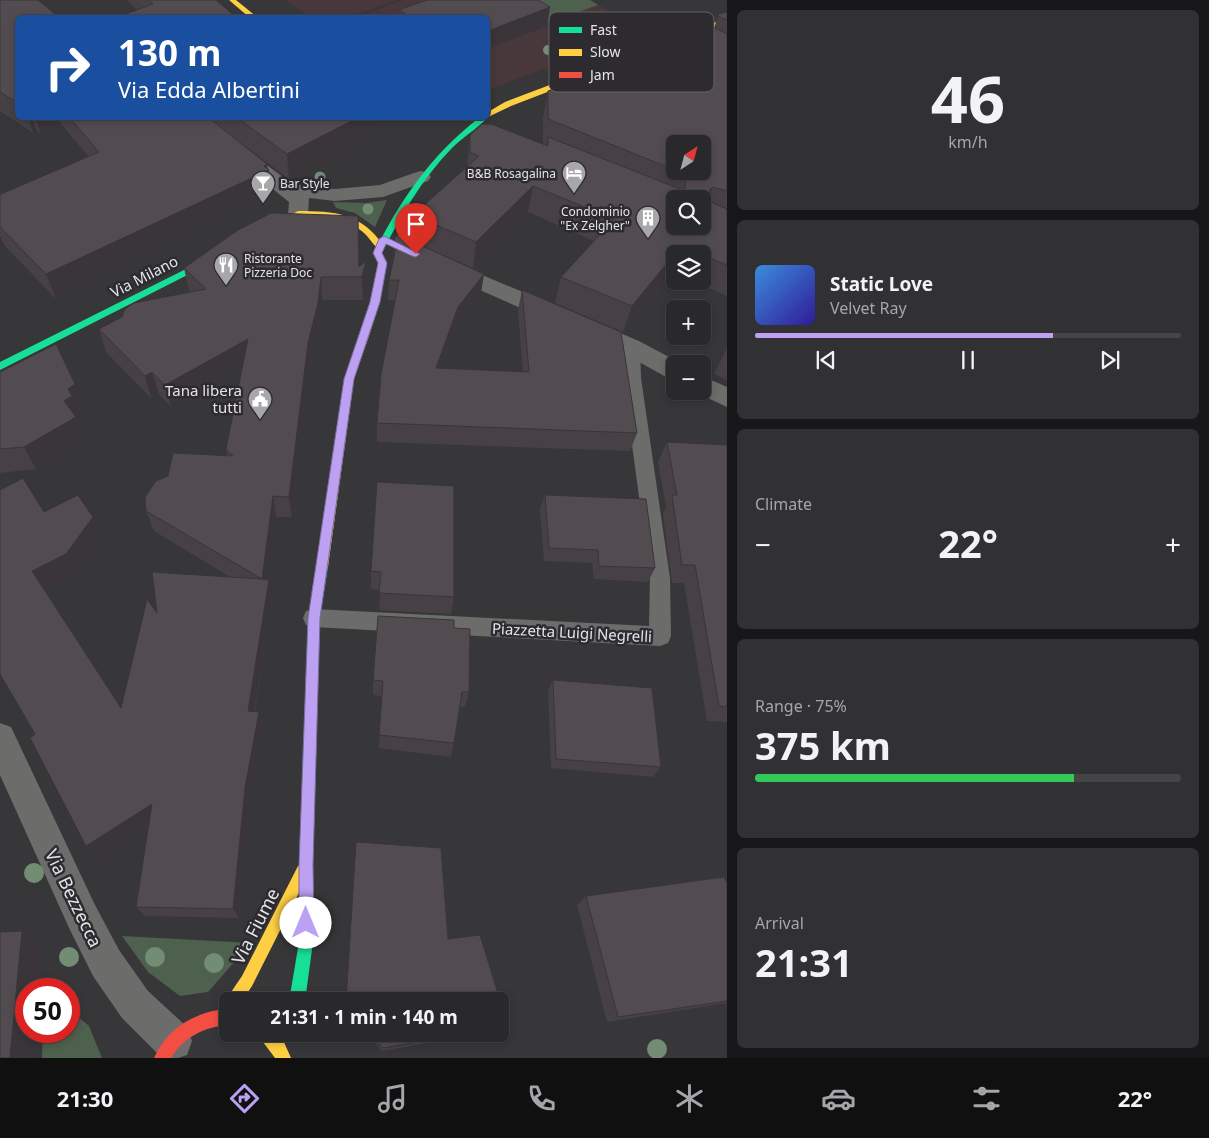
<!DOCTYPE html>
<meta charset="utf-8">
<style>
body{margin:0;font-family:"Noto Sans",sans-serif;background:#313033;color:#f1f3f6;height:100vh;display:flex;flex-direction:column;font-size:19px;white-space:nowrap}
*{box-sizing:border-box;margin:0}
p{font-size:16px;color:#a5a6a9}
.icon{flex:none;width:28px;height:28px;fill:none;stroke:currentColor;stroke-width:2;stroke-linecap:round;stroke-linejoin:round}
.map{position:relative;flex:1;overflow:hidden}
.sheet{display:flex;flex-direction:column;gap:10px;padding:10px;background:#171618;width:482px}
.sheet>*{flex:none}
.hud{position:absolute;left:15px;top:15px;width:475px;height:105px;border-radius:8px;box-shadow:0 2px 8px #0003,0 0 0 1px #454447;background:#1a4fa0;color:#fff;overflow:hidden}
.needle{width:32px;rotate:36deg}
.buttons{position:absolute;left:666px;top:135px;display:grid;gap:10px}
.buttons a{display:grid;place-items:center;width:45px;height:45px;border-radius:8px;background:#29282b;box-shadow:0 2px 8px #0003,0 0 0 1px #454447;font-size:25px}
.speed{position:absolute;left:15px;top:978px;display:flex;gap:10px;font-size:25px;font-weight:700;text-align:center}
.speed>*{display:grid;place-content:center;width:65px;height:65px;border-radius:50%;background:#29282b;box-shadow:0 2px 8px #0003,0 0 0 1px #454447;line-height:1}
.speed .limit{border:8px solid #d22;background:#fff;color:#111}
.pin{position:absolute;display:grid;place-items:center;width:42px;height:42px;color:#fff;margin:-51px -21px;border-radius:50% 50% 50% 0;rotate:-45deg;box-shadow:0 0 5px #0007}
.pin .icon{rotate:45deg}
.me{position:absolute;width:55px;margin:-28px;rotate:0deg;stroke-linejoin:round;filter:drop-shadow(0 0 4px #0008)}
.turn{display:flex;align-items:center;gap:18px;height:105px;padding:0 20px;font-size:22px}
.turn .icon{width:65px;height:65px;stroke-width:2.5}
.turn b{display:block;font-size:35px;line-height:42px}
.big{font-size:38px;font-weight:700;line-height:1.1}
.sheet .widget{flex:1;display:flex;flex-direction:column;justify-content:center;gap:8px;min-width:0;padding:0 18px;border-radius:8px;background:#313033}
.sheet .dial{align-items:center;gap:0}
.dial b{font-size:65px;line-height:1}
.song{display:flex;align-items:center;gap:15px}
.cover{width:60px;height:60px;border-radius:8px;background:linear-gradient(135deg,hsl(210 70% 55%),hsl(250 70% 35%))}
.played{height:5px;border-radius:2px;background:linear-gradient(90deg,#bca0f2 70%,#454447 70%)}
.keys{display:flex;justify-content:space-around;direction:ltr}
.heat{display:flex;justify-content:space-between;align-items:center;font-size:28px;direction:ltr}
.charge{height:8px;border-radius:4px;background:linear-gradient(90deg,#34c759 75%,#454447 0)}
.trip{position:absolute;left:219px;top:992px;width:290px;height:50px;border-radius:8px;background:#29282b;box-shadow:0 2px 8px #0003,0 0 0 1px #454447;font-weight:700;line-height:50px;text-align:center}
.menu{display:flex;height:80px;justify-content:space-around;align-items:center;background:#101011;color:#a5a6a9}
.menu .icon{width:35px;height:35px}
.menu .on{color:#bca0f2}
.menu b{font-size:22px;color:#f1f3f6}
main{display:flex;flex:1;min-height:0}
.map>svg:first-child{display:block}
</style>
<main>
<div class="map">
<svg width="727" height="1058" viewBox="0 0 727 1058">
<rect width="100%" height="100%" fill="#373639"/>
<path fill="#49383b" d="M285,0H398L347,18L309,17Z
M403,0H427L442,11L454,0H591L643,32L488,90V18H354Z"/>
<path fill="#4d614e" d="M508,0H590L598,5L547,23Z
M387,200L375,227L355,213L336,208L333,202L366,203Z
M122,936L251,943L208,992L180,996L148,972Z
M69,1014H75L89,1026L102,1058H42L43,1031H69Z"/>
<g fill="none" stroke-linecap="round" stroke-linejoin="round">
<path fill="#6c6c6b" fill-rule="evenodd" d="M631,341L637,343L640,347L641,378L670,578L671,636L668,643L660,646L314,627L306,625L303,618L306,611L314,609L649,626L650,578L623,378L622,347L625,343Z"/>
<path fill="#6c6c6b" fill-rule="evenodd" d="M185,118H205L292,184L335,189L380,185L414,173L421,171L428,173L431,177L428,181L383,197L335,201L309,198L308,214L305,219L298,220L291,219L288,214L289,202Z
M449,261L639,341L682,364H675V380L666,377L623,353L441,273L438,268L441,263Z
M702,376L727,387V407L693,391H702Z
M0,723L11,727L95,905L119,950L148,991L187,1027L192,1041L187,1055L178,1058H168L159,1055L122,1018L93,976L70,930L0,775Z"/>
<path fill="#16e098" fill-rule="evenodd" d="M479,118H487C477,129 463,137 452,148C422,179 401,215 382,253L387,263L380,302L370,333L368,335H362L360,333L370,302L379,263L374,253C400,200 432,154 479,118Z
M218,253L222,256L221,258L0,370V362Z
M322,562L326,564L328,567L320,618L313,865V942L305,1001H289L299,942V865L308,618L316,567L318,564Z"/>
<path fill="#ffcf43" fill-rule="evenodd" d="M229,0H236L258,18H250Z
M727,18V23L511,106L488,117V112L505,102Z
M298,211C335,211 361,213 384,246L380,249C373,246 370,238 364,233C350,220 316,211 299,217C288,221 278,229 268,234L265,235L261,232Z
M365,330L370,333L354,379L328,567L326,570L322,572L318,570L316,567L344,379L360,333Z
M303,864L308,866L310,871L252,986L242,1001H228V1006L225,1001L242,976L298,866Z
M257,1034H276L283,1040L291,1058H275Z"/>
<path fill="#f24e42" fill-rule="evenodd" d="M228,1009V1025C204,1027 184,1037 171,1058H154C167,1028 196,1011 228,1009Z"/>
</g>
<g fill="#738c74">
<circle cx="548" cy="50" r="5"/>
<circle cx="320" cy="177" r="5.5"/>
<circle cx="368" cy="209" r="5.5"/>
<circle cx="34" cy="873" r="10"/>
<circle cx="69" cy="957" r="10"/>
<circle cx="155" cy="957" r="10"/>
<circle cx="214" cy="963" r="10"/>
<circle cx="657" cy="1049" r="10"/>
</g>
<path fill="#474146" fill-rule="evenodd" d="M0,0L18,18V118H381L380,131L289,179L241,143L269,170L271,195L56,299L4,245L0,247V193L1,194L89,157L61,124L41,134L37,131L33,133L0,111Z
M127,0H216L137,10Z
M550,7L547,26L488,18H399V10Z
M727,12V296L692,281H702V254H675V274L671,273L623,332L555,303L561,277L594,241L528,212L473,268L431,250L481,293L456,327L441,368L523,372L518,310L522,290L637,433L630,451L377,442V423L395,300H388L389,280L394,257V238L412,241L413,215L467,167L470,135L543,144V118L548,91L684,40L687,28H714L718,16ZM675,144L702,171H675Z
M359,267L366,284L363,300H322L319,326L310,366L292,517H276L268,580L272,599L255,711L259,712L263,727L250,801L239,918L146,916L136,907L149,825L98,858L35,734L44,512L93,517L102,537L77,573L45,590L121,708L157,613L230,577L154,531L146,511L227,456L226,449L242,367L171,407L159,394L151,398L106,352L99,329L191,292L189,291L184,268Z
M727,348V380L714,374Z
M0,372L75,384L84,407L79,411L82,419L78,422L85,440L36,469L0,473Z
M667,442L727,445V722L707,721L684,583H672L663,514L666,507L658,462Z
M377,482L454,597L451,614L379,610L380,590L371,589V571Z
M545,495L655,568L648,582L594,579L592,563L544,561L540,509Z
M454,628L469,692L465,707H460L454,743L451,757L379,748L382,696L373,695V680Z
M553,680L661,767L653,777L551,768L548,691Z
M356,842L441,848L448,939L480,935L508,1026L500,1030V1001H346Z
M727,883V1003L607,1022L577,905L586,896Z
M366,1034H479L382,1051Z"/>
<path fill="#393539" d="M550,7L547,26L488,49V31Z
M28,118H32L37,131L33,133Z
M35,118H59L61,124L41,134Z
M357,118H381L380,131L289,179L287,154Z
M267,164L271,195L56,299L46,274Z
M533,186L528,212L473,268L476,242Z
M713,187L708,198H710L702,218V203L710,189Z
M0,236L4,245L0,247Z
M681,246L678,254H675V263L671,273L623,332L632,306Z
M366,261V284L363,300L362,277Z
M484,274L481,293L456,327L434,387L436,368L458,307Z
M321,277L322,300L319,326L310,366L292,517L289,497L308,343Z
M248,339L251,362L171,407L165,385Z
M152,372L159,394L151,398L145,376Z
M75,384L84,407L79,411L82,419L78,422L85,440L36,469L24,447L64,401L68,389Z
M273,496L276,517L266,598L262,579Z
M93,517L102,537L77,573L44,590L32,571Z
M269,580L272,599L252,726L248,711Z
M259,712L263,727L250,801L239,918L233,909L245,788Z
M152,804L160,817L98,858L86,846Z
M22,931L42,941L38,989H26V1031H34L32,1058H10Z"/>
<path fill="#524c51" stroke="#393539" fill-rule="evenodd" d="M0,0H38L60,18H18V103L0,92Z
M148,0H216L237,18H115L153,4Z
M427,0H538L550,7L488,31V18H411L399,10Z
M727,12V20L718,16L719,14Z
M703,22L727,34V191L713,187L710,189V198L704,199L727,209V265L702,255V254H699L681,246L632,306L561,277L614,219L533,186L476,242L413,215L479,156L470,152V135L482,124H491L548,146V137L685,191V174L678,171H702V144H675V170L548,119V91L699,34L687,28ZM675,199H702V226H675Z
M70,118H209L267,164L264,166L269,170L46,274L0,227V193L1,194L99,152Z
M237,118H357L287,154Z
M271,213L358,216L359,267L366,261L362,277H321L318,303L308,343L289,497L273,496L262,579L269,580L248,711L259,712L245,788L233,909L136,907L152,804L86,846L30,738L35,734L0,674V490L23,478L44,512L78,495L93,517L66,554L32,571L121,708L147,599L157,613L152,572L262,579L146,511L145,497L156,481L168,476L173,453L233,456L226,449L248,339L165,385L152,372L145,376L99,329L122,317L125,309L134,303L206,289L184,268L238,230Z
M398,235L484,274L458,307L436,368L529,372L522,290L621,332L637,433L377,423L381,374L399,280H389L397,243L394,238Z
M56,344L75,384L68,389L72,396L64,401L76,417L24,447L0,449V372Z
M667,442L727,445V707L719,706L695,565H682L672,495H677Z
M377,482L454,486V597L379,593L381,572L371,571Z
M545,495L646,499L655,568L599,566L598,550L549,548Z
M378,616L454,620V628L470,629L469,692H462L454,743L379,735L383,681L373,680Z
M553,680L652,688L661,767L556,759Z
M356,842L441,848L448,939L480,935L508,1026L500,1027V1001H346Z
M724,877L727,883V1001L618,1017L586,896Z
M22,931L10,1058H0V932Z
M369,1034H464L383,1048Z"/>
<path fill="#bca0f2" stroke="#7a689d" d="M384,236L420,254L416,257L412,256L386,244L382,253L387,263L380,302L354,379L320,618L313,865L314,923L311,928L306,930L301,928L299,923V865L308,618L344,379L370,302L378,263L373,253L379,239Z"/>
<defs>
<symbol id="hotel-pin" viewBox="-11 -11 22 30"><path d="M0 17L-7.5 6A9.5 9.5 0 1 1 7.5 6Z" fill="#a7a6a9" stroke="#2d2b30"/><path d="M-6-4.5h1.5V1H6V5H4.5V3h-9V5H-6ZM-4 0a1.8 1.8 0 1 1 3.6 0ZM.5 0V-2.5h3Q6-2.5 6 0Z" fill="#fff"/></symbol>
<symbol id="bar-pin" viewBox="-11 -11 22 30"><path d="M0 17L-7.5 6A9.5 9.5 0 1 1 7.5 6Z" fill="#a7a6a9" stroke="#2d2b30"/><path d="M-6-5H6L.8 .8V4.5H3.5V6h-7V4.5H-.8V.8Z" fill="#fff"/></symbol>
<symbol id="building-pin" viewBox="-11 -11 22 30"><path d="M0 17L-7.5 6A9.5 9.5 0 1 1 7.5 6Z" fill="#a7a6a9" stroke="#2d2b30"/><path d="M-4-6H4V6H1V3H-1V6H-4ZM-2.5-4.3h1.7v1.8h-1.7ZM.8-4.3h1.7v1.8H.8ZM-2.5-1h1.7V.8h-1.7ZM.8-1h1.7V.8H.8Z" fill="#fff"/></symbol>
<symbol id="restaurant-pin" viewBox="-11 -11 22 30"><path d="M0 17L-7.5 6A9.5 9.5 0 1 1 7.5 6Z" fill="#a7a6a9" stroke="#2d2b30"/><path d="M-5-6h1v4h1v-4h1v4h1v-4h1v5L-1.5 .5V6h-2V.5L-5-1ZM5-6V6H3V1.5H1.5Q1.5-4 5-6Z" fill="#fff"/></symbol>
<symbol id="civic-pin" viewBox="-11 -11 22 30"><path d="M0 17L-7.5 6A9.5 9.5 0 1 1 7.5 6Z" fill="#a7a6a9" stroke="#2d2b30"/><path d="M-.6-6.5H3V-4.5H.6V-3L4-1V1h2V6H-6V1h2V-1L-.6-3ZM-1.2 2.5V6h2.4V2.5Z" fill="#fff"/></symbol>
</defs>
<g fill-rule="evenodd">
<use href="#hotel-pin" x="560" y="159" width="28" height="38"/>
<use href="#bar-pin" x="249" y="169" width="28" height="38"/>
<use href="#building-pin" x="634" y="204" width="28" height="38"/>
<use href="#restaurant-pin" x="212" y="251" width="28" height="38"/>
<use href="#civic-pin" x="246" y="385" width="28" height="38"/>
</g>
<g text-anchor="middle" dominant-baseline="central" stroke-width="5" stroke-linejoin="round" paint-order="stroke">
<g font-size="12" fill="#e4e3e6" stroke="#2d2b30" text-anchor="end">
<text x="556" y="173">B&amp;B Rosagalina</text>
<text x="280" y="183" text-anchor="start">Bar Style</text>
<text x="630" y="211">Condominio<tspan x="630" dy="14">"Ex Zelgher"</tspan></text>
<text x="244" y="258" text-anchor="start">Ristorante<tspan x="244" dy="14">Pizzeria Doc</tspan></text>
</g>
<g font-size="15" fill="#e4e3e6" stroke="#2d2b30">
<text transform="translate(144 276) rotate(-27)">Via Milano</text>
<text transform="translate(572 632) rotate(3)">Piazzetta Luigi Negrelli</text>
</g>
<g font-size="15" fill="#e4e3e6" stroke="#2d2b30" text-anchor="end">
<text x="242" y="390">Tana libera<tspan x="242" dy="17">tutti</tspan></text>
</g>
<g font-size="18" fill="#e4e3e6" stroke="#2d2b30">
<text transform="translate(74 898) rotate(64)">Via Bezzecca</text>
<text transform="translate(255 926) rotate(-63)">Via Fiume</text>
</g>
</g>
<rect x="549" y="12" width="165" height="80" rx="8" fill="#2d2b30" stroke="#646267" stroke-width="1"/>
<rect x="559" y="27" width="23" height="6" fill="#16e098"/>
<rect x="559" y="49" width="23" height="7" fill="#ffcf43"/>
<rect x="559" y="72" width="23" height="6" fill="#f24e42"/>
<g font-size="14" fill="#e4e3e6">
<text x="590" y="35">Fast</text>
<text x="590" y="57">Slow</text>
<text x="590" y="80">Jam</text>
</g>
</svg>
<div class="buttons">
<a><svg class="needle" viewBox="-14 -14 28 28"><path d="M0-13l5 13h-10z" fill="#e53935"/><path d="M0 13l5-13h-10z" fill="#a5a6a9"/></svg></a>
<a><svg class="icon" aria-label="search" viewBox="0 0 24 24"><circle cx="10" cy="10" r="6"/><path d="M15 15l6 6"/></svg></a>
<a><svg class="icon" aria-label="layers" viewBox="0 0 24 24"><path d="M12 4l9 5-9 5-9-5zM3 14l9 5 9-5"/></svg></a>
<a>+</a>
<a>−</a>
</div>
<div class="speed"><div class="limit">50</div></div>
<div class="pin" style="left:416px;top:254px;background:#d93025"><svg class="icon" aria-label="arrive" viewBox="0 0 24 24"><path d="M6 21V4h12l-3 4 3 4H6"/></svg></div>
<svg class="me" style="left:306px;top:923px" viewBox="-20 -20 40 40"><circle r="19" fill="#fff"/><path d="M0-13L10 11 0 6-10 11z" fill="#bca0f2"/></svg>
<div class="trip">21:31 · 1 min · 140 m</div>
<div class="hud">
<div class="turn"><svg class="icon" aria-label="right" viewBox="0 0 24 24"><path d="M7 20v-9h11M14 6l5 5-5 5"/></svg><div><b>130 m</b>Via Edda Albertini</div></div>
</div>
</div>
<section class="sheet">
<div class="widget dial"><b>46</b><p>km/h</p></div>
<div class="widget">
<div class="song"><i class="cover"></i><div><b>Static Love</b><p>Velvet Ray</p></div></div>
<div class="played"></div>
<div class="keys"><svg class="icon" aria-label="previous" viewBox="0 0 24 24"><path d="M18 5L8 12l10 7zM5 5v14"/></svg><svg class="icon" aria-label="pause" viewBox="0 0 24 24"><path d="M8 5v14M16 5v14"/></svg><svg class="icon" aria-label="next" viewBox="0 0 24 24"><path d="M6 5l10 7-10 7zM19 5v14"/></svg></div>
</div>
<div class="widget"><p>Climate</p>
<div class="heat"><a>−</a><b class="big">22°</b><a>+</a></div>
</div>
<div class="widget"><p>Range · 75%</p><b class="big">375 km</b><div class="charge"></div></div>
<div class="widget"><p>Arrival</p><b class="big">21:31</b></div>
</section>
</main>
<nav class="menu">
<b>21:30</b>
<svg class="icon on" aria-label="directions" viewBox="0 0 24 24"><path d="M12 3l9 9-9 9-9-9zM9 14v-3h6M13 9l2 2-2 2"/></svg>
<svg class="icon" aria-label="music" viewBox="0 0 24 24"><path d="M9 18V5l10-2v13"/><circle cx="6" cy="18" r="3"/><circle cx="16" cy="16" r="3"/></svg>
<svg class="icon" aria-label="phone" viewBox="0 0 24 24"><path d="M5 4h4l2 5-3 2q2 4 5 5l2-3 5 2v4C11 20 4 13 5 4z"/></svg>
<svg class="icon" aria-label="climate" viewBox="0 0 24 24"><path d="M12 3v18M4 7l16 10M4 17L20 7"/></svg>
<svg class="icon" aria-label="car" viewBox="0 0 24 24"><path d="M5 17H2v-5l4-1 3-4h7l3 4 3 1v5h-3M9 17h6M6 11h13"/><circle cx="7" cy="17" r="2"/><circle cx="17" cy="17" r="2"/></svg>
<svg class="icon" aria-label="filters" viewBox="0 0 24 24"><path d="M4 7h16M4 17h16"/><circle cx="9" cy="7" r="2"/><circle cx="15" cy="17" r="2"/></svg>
<b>22°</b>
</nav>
